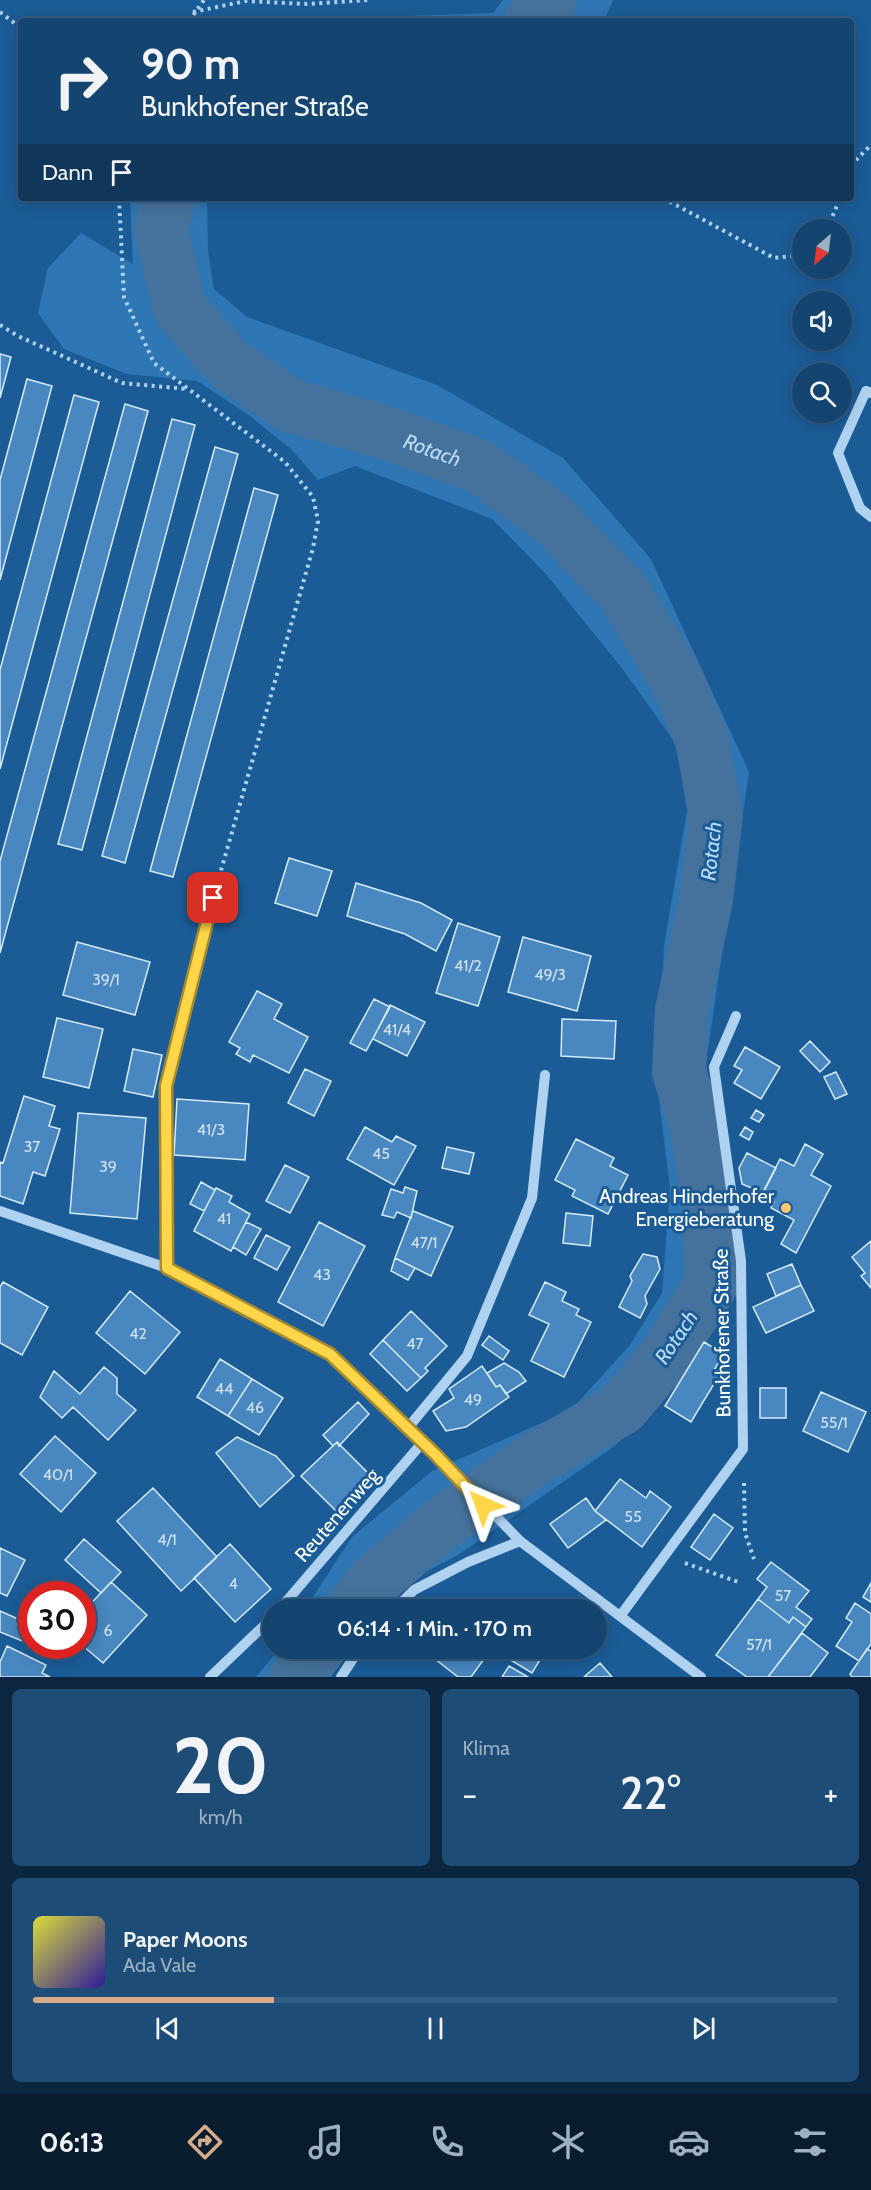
<!DOCTYPE html>
<html lang="de">
<meta charset="utf-8">
<style>
body{margin:0;font-family:Cabin,sans-serif;background:#1d4c76;color:#f1f3f6;height:100vh;display:flex;flex-direction:column;font-size:22px;white-space:nowrap}
*{box-sizing:border-box;margin:0}
p{font-size:20px;color:#9db1c3}
.icon{flex:none;width:33px;height:33px;fill:none;stroke:currentColor;stroke-width:2;stroke-linecap:round;stroke-linejoin:round}
.map{position:relative;height:1677px;overflow:hidden}
.details{display:flex;flex-direction:column;gap:12px;padding:12px;background:#0b263e;flex:1}
.details>*{flex:none}
.hud{position:absolute;left:18px;top:18px;width:836px;height:183px;border-radius:6px;box-shadow:0 3px 15px #0003,0 0 0 2px #335d84;background:#144571;color:#f1f3f6;overflow:hidden}
.needle{width:39px;rotate:208deg}
.buttons{position:absolute;left:792px;top:219px;display:grid;gap:12px}
.buttons a{display:grid;place-items:center;width:60px;height:60px;border-radius:50%;background:#144571;box-shadow:0 3px 15px #0003,0 0 0 2px #335d84;font-size:30px}
.speed{position:absolute;left:18px;top:1581px;display:flex;gap:12px;font-size:30px;font-weight:700;text-align:center}
.speed>*{display:grid;place-content:center;width:78px;height:78px;border-radius:50%;background:#144571;box-shadow:0 3px 15px #0003,0 0 0 2px #335d84;line-height:1}
.speed .limit{border:9px solid #d22;background:#fff;color:#111}
.pin{position:absolute;display:grid;place-items:center;width:51px;height:51px;color:#fff;margin:-26px;border-radius:12px;box-shadow:0 3px 9px #0006}
.me{position:absolute;width:66px;margin:-33px;rotate:317deg;stroke-linejoin:round;filter:drop-shadow(0 0 4px #0008)}
.turn{display:flex;align-items:center;gap:21px;height:126px;padding:0 24px;font-size:27px}
.turn .icon{width:78px;height:78px;stroke-width:2.5}
.turn b{display:block;font-size:42px;line-height:51px}
.then{display:flex;align-items:center;height:57px;padding:0 24px;background:#0003;gap:12px;font-size:22px}
.big{font-size:45px;font-weight:600;line-height:1.1}
.details .card{flex:1;display:flex;flex-direction:column;justify-content:center;gap:9px;min-width:0;padding:0 21px;border-radius:9px;background:#1d4c76}
.details .dial{align-items:center;gap:0}
.dial b{font-size:78px;line-height:1}
.song{display:flex;align-items:center;gap:18px}
.cover{width:72px;height:72px;border-radius:9px;background:linear-gradient(135deg,hsl(60 70% 55%),hsl(250 70% 35%))}
.played{height:6px;border-radius:3px;background:linear-gradient(90deg,#d6ab8b 30%,#335d84 30%)}
.keys{display:flex;justify-content:space-around;direction:ltr}
.heat{display:flex;justify-content:space-between;align-items:center;font-size:33px;direction:ltr}
.details .tiles{flex:1;display:grid;gap:12px;grid-template-columns:1fr 1fr}
.card:last-child{grid-column:span 2}
.trip{position:absolute;left:262px;top:1599px;width:345px;height:60px;border-radius:30px;background:#144571;box-shadow:0 3px 15px #0003,0 0 0 2px #335d84;font-weight:600;line-height:60px;text-align:center}
.dock{display:flex;height:96px;justify-content:space-around;align-items:center;background:#081c2d;color:#9db1c3}
.dock .icon{width:42px;height:42px}
.dock .active{color:#d6ab8b}
.dock b{font-size:27px;color:#f1f3f6}
.map>svg:first-child{display:block}
</style>
<div class="map">
<svg width="871" height="1677" viewBox="0 0 871 1677">
<rect width="100%" height="100%" fill="#1b5c97"/>
<path fill="#2f76b4" d="M503,0H613L604,21H264L493,13Z
M130,198H207L208,251L214,289L247,317L437,385L563,458L651,559L749,772L706,1062L727,1254L714,1330L616,1445L458,1555L406,1582L378,1609H305L352,1537L432,1471L571,1410L630,1345L662,1293L670,1188L657,1083L664,946L687,811L677,745L621,667L545,573L492,519L355,466L318,480L292,450L250,416L197,381L127,374L64,349L38,313L48,268L81,233L133,264Z
M279,1649V1648L345,1649L327,1677H256Z"/>
<g fill="none" stroke-linecap="round" stroke-linejoin="round">
<g stroke="#45729c" stroke-width="54">
<path d="M531,21L545,9L550,0"/>
<path id="s1" d="M169,198L161,230L180,309L228,363L291,406L381,431L479,466L553,519L624,593L678,682L702,740L716,815L706,900L682,1010L679,1072L697,1129L710,1208L711,1285L665,1357L622,1408L532,1461L440,1525L376,1579L351,1610"/>
<path d="M296,1677L319,1648"/>
</g>
</g>
<path fill="#4887bf" stroke="#d6eafb" stroke-width="1.5" d="M0,354L11,357L0,398Z
M27,379L52,386L0,580V480Z
M74,395L99,402L0,769V670Z
M125,404L148,411L0,953V861Z
M172,419L195,425L82,850L58,844Z
M215,447L238,454L125,863L102,856Z
M254,488L278,495L173,877L150,871Z
M289,858L332,871L317,916L275,903Z
M356,883L421,903L452,920L436,951L405,934L347,916Z
M458,923L500,937L478,1006L436,993Z
M523,937L591,956L577,1011L508,992Z
M77,942L150,962L135,1015L63,995Z
M257,991L282,1004L274,1019L308,1037L289,1073L253,1055L250,1062L236,1054L240,1048L229,1042Z
M374,999L390,1007L366,1051L350,1043Z
M390,1005L425,1022L407,1056L373,1039Z
M57,1018L103,1029L89,1088L43,1077Z
M562,1019L616,1021L614,1059L561,1056Z
M810,1041L830,1062L820,1072L800,1051Z
M745,1047L780,1067L761,1099L734,1083L742,1070L734,1066Z
M133,1049L162,1055L153,1097L124,1091Z
M305,1069L331,1081L314,1116L288,1103Z
M836,1072L847,1094L835,1099L824,1077Z
M24,1096L55,1106L49,1126L60,1129L45,1176L33,1172L23,1204L0,1196V1162L3,1163Z
M177,1099L249,1104L245,1160L174,1155Z
M756,1110L764,1115L759,1122L751,1118Z
M78,1113L146,1118L137,1219L70,1213Z
M365,1127L392,1142L396,1136L416,1146L394,1185L347,1159Z
M745,1127L753,1132L749,1140L740,1135Z
M576,1139L614,1158L610,1166L628,1175L608,1214L572,1196L575,1190L555,1180Z
M805,1144L823,1154L811,1175L831,1186L796,1253L781,1244L794,1220L771,1208L774,1202L761,1196L780,1159L794,1166Z
M447,1147L474,1153L469,1174L442,1168Z
M747,1153L776,1168L763,1193L742,1184L739,1168Z
M285,1165L309,1177L290,1213L266,1201Z
M201,1182L215,1190L204,1211L190,1204Z
M405,1187L417,1191L411,1218L397,1212L394,1218L382,1215L391,1189L403,1193Z
M216,1188L232,1196L229,1202L250,1214L231,1251L194,1231Z
M413,1211L453,1227L431,1276L395,1258Z
M566,1213L593,1216L590,1246L563,1243Z
M246,1222L261,1229L246,1255L233,1247Z
M319,1222L365,1246L323,1326L278,1302Z
M266,1235L290,1247L277,1270L254,1258Z
M871,1241V1288L861,1276L865,1273L852,1257Z
M643,1254L657,1257L660,1269L645,1296L647,1304L640,1318L619,1307L632,1281L630,1276Z
M395,1258L415,1268L408,1280L391,1271Z
M792,1264L801,1285L776,1296L767,1274Z
M3,1282L48,1307L22,1355L0,1343V1287Z
M545,1282L566,1292L562,1301L579,1309L576,1315L591,1322L564,1377L531,1361L549,1324L529,1315Z
M801,1285L814,1311L766,1333L753,1307Z
M130,1291L180,1332L145,1374L96,1333Z
M411,1311L447,1346L425,1368L428,1371L421,1378L383,1340Z
M489,1336L509,1351L503,1360L482,1345Z
M383,1340L421,1378L407,1391L370,1354Z
M704,1342L724,1354L714,1370L720,1374L691,1422L665,1406Z
M220,1359L252,1379L228,1416L197,1397Z
M504,1363L519,1372L526,1381L506,1394L500,1385L496,1387L487,1373Z
M482,1366L496,1387L500,1385L509,1397L466,1427L446,1431L433,1411L454,1398L449,1389Z
M104,1367L117,1378V1394L136,1410L108,1440L73,1407L62,1418L40,1397L54,1371L80,1394Z
M252,1379L283,1398L259,1435L228,1416Z
M760,1388H786V1418H760Z
M821,1392L866,1412L848,1452L803,1431Z
M358,1402L369,1414L339,1446L337,1442L333,1446L323,1435Z
M55,1436L96,1473L61,1512L20,1474Z
M237,1437L276,1456L294,1476L260,1507L216,1453Z
M337,1442L372,1477L336,1511L301,1476Z
M620,1479L646,1498L650,1491L671,1507L642,1547L595,1511Z
M153,1488L217,1557L181,1591L117,1521Z
M586,1498L595,1511L606,1520L568,1548L550,1524Z
M714,1514L733,1528L710,1560L691,1547Z
M84,1539L121,1572L101,1593L65,1560Z
M230,1544L271,1589L235,1622L194,1578Z
M0,1548L25,1560L7,1596L0,1593Z
M771,1562L809,1591L796,1607L812,1619L806,1627L793,1617L789,1623L758,1599L767,1587L757,1579Z
M111,1582L147,1615L103,1663L82,1645V1613Z
M871,1583V1602L863,1597Z
M758,1599L789,1623L793,1617L806,1627L768,1677H747L716,1655Z
M444,1602L454,1610H438Z
M855,1603L871,1614V1644L859,1661L836,1646L852,1622L846,1618Z
M0,1611L18,1619L17,1625L32,1630V1645L0,1632Z
M802,1633L828,1653L810,1677H768Z
M7,1646L46,1665L42,1673L50,1677H0V1662Z
M421,1648H492L471,1677H458Z
M516,1648H547L532,1673L509,1659Z
M867,1649L871,1651V1677H852L850,1674Z
M600,1663L612,1677H584Z
M509,1666L528,1677H502Z"/>
<g fill="none" stroke-linecap="round" stroke-linejoin="round">
<path stroke="#afd2f0" stroke-width="4" stroke-dasharray="3 4.5" stroke-linecap="butt" d="M0,12L21,28
M193,12L246,1L307,4L369,0
M189,21L204,0
M850,174L856,160L871,145
M119,198L124,297L154,363L285,462L313,497L318,521L313,548L218,881
M663,198L774,258L802,255
M827,230L840,198
M0,325L18,336L122,383L187,389
M744,1483L745,1533L754,1559
M685,1563L738,1582"/>
<path stroke="#afd2f0" stroke-width="10" d="M871,393L866,391L838,453L860,508L871,517
M0,1211L167,1268L329,1354L437,1455L520,1541L701,1677
M167,1268L166,1086L213,898
M407,1429L467,1356L532,1198L545,1075
M279,1610L422,1443
M394,1610L414,1590L468,1562L520,1541
M621,1615L743,1449L741,1261L714,1067L736,1016
M210,1677L273,1617
M341,1677L360,1648"/>
</g>
<g fill="none" stroke-linecap="round" stroke-linejoin="round">
<defs>
<path id="route" d="M213,898L166,1086L167,1268L330,1354L436,1455L483,1505"/>
</defs>
<use href="#route" stroke="#a68a30" stroke-width="15"/>
<use href="#route" stroke="#ffd54a" stroke-width="10"/>
</g>
<circle fill="#ffc86e" stroke="#1b5c97" stroke-width="2" cx="786" cy="1208" r="6"/>
<g text-anchor="middle" dominant-baseline="central" stroke-width="6" stroke-linejoin="round" paint-order="stroke">
<g font-size="16" fill="#d1e1ef">
<text x="468" y="965">41/2</text>
<text x="550" y="974">49/3</text>
<text x="106" y="979">39/1</text>
<text x="397" y="1029">41/4</text>
<text x="211" y="1129">41/3</text>
<text x="32" y="1146">37</text>
<text x="381" y="1153">45</text>
<text x="108" y="1166">39</text>
<text x="224" y="1218">41</text>
<text x="424" y="1242">47/1</text>
<text x="322" y="1274">43</text>
<text x="138" y="1333">42</text>
<text x="415" y="1343">47</text>
<text x="224" y="1388">44</text>
<text x="473" y="1399">49</text>
<text x="255" y="1407">46</text>
<text x="834" y="1422">55/1</text>
<text x="58" y="1474">40/1</text>
<text x="633" y="1516">55</text>
<text x="167" y="1539">4/1</text>
<text x="233" y="1583">4</text>
<text x="783" y="1595">57</text>
<text x="108" y="1630">6</text>
<text x="759" y="1644">57/1</text>
</g>
<g font-size="20" fill="#fff" stroke="#1b5c97" text-anchor="end">
<text x="774" y="1196">Andreas Hinderhofer<tspan x="774" dy="23">Energieberatung</tspan></text>
</g>
<g font-size="20" fill="#fff" stroke="#1b5c97">
<text transform="translate(722 1333) rotate(-91)">Bunkhofener Straße</text>
<text transform="translate(337 1515) rotate(-49)">Reutenenweg</text>
</g>
<g font-size="21" font-style="italic" fill="#bbdcf7" stroke="#1b5c97">
<text stroke="none"><textPath href="#s1" startOffset="411">Rotach</textPath></text>
<text transform="translate(711 851) rotate(-84)">Rotach</text>
<text transform="translate(676 1337) rotate(-56)">Rotach</text>
</g>
</g>
</svg>
<div class="buttons">
<a><svg class="needle" viewBox="-14 -14 28 28"><path d="M0-13l5 13h-10z" fill="#e53935"/><path d="M0 13l5-13h-10z" fill="#9db1c3"/></svg></a>
<a><svg class="icon" aria-label="sound" viewBox="0 0 24 24"><path d="M4 9h4l5-4v14l-5-4H4zM17 9q2 3 0 6"/></svg></a>
<a><svg class="icon" aria-label="search" viewBox="0 0 24 24"><circle cx="10" cy="10" r="6"/><path d="M15 15l6 6"/></svg></a>
</div>
<div class="speed"><div class="limit">30</div></div>
<div class="pin" style="left:213px;top:898px;background:#d93025"><svg class="icon" aria-label="arrive" viewBox="0 0 24 24"><path d="M6 21V4h12l-3 4 3 4H6"/></svg></div>
<svg class="me" style="left:483px;top:1505px" viewBox="-20 -20 40 40"><path d="M0-17L14 15 0 8-14 15z" fill="#ffd54a" stroke="#fff" stroke-width="4"/></svg>
<div class="trip">06:14 · 1 Min. · 170 m</div>
<div class="hud">
<div class="turn"><svg class="icon" aria-label="right" viewBox="0 0 24 24"><path d="M7 20v-9h11M14 6l5 5-5 5"/></svg><div><b>90 m</b>Bunkhofener Straße</div></div>
<div class="then">Dann<svg class="icon" aria-label="arrive" viewBox="0 0 24 24"><path d="M6 21V4h12l-3 4 3 4H6"/></svg></div>
</div>
</div>
<section class="details">
<div class="tiles">
<div class="card dial"><b>20</b><p>km/h</p></div>
<div class="card"><p>Klima</p>
<div class="heat"><a>−</a><b class="big">22°</b><a>+</a></div>
</div>
<div class="card">
<div class="song"><i class="cover"></i><div><b>Paper Moons</b><p>Ada Vale</p></div></div>
<div class="played"></div>
<div class="keys"><svg class="icon" aria-label="previous" viewBox="0 0 24 24"><path d="M18 5L8 12l10 7zM5 5v14"/></svg><svg class="icon" aria-label="pause" viewBox="0 0 24 24"><path d="M8 5v14M16 5v14"/></svg><svg class="icon" aria-label="next" viewBox="0 0 24 24"><path d="M6 5l10 7-10 7zM19 5v14"/></svg></div>
</div>
</div>
</section>
<nav class="dock">
<b>06:13</b>
<svg class="icon active" aria-label="directions" viewBox="0 0 24 24"><path d="M12 3l9 9-9 9-9-9zM9 14v-3h6M13 9l2 2-2 2"/></svg>
<svg class="icon" aria-label="music" viewBox="0 0 24 24"><path d="M9 18V5l10-2v13"/><circle cx="6" cy="18" r="3"/><circle cx="16" cy="16" r="3"/></svg>
<svg class="icon" aria-label="phone" viewBox="0 0 24 24"><path d="M5 4h4l2 5-3 2q2 4 5 5l2-3 5 2v4C11 20 4 13 5 4z"/></svg>
<svg class="icon" aria-label="climate" viewBox="0 0 24 24"><path d="M12 3v18M4 7l16 10M4 17L20 7"/></svg>
<svg class="icon" aria-label="car" viewBox="0 0 24 24"><path d="M5 17H2v-5l4-1 3-4h7l3 4 3 1v5h-3M9 17h6M6 11h13"/><circle cx="7" cy="17" r="2"/><circle cx="17" cy="17" r="2"/></svg>
<svg class="icon" aria-label="filters" viewBox="0 0 24 24"><path d="M4 7h16M4 17h16"/><circle cx="9" cy="7" r="2"/><circle cx="15" cy="17" r="2"/></svg>
</nav>
